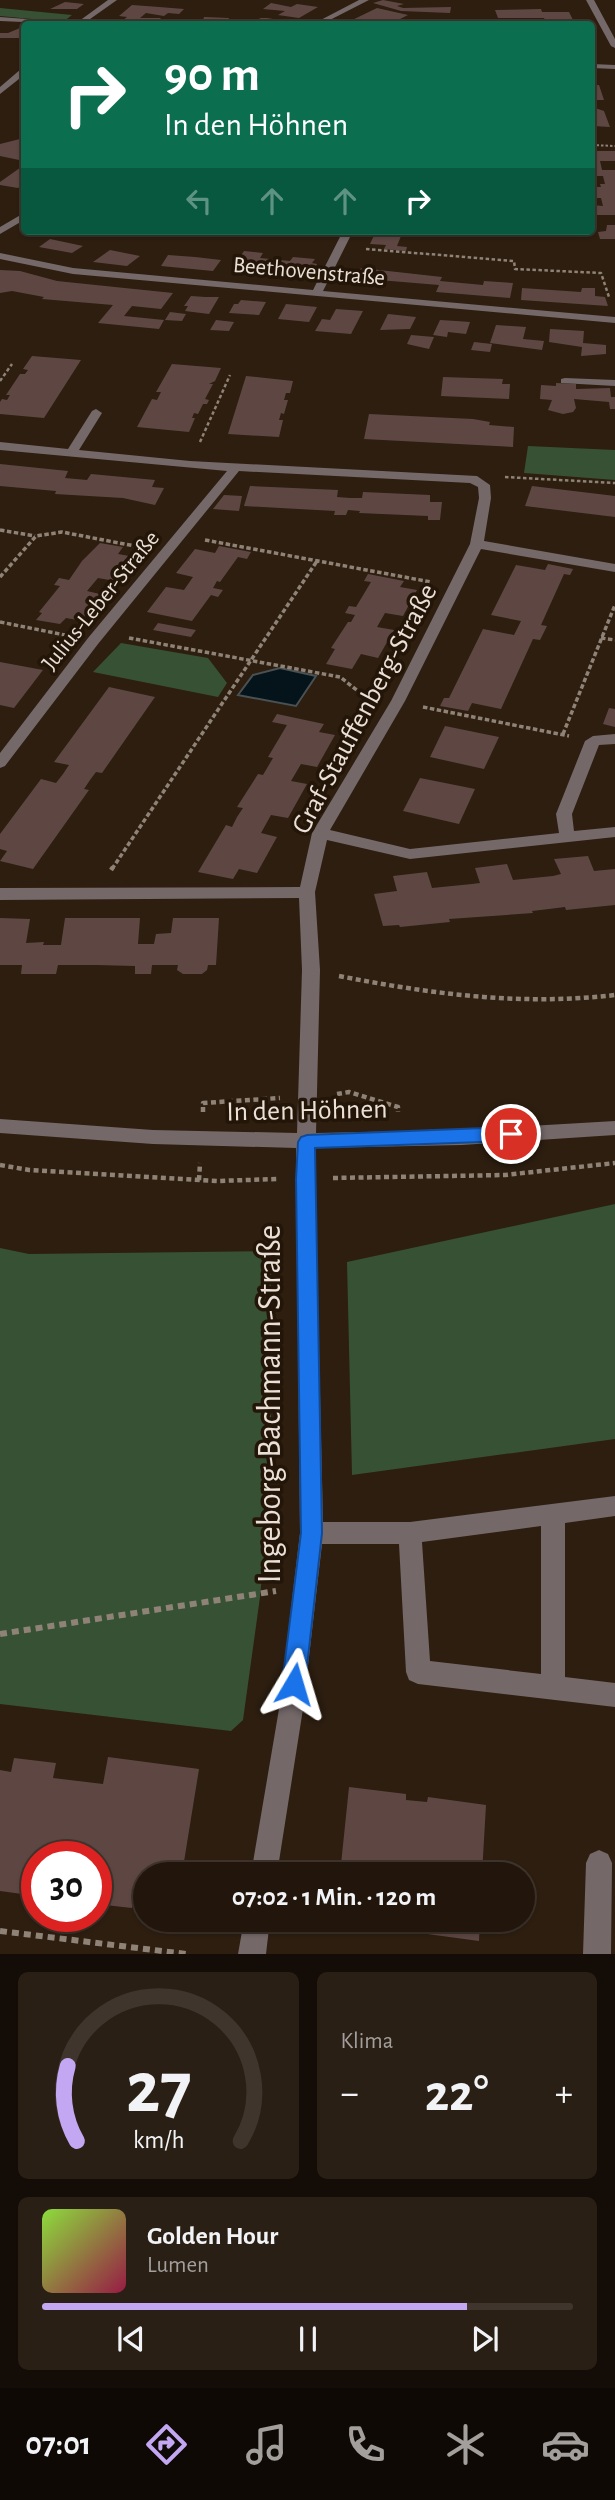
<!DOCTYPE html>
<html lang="de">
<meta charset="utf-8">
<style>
body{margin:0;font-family:"Alegreya Sans",sans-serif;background:#2a1f15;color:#f1f3f6;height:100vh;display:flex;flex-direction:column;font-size:26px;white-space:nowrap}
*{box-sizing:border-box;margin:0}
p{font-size:23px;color:#a29f9d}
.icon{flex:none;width:38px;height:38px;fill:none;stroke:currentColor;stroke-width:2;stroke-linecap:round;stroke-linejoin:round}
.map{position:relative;height:1954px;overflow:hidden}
.sheet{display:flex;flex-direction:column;gap:18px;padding:18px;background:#130c07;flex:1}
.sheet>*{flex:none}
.guide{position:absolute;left:21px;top:21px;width:574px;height:214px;border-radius:7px;box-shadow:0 2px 5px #0004,0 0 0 2px #3f352d;background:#0b6e4f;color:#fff;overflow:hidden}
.speed{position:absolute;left:21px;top:1841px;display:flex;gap:14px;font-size:35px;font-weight:700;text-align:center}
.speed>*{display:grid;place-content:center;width:91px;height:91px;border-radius:50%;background:#22160c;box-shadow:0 2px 5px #0004,0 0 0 2px #3f352d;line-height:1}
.speed .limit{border:10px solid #d22;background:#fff;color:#111}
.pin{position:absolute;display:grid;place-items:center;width:60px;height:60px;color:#fff;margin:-30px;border:4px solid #fff;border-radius:50%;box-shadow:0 2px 7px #0007}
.me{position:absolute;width:77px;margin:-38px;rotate:7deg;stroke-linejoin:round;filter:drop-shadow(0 0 5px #0008)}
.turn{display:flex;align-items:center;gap:24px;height:147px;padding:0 28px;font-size:32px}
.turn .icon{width:91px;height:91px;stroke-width:2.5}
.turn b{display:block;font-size:49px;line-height:60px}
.lanes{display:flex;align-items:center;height:66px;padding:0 28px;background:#0003;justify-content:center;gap:35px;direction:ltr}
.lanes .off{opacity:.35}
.big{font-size:52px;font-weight:700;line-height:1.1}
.sheet .card{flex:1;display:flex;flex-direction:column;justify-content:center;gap:10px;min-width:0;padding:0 24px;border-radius:10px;background:#2a1f15}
.sheet .dial{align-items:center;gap:0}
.dial svg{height:182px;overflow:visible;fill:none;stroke:#3f352d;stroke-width:7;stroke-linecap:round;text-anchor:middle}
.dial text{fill:#f1f3f6;stroke:none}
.song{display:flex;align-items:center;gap:21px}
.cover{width:84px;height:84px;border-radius:10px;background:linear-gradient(135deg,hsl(90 70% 55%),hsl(340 70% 35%))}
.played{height:7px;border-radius:4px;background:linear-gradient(90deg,#c3a7f2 80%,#3f352d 80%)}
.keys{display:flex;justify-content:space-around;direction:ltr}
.heat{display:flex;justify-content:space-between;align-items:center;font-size:38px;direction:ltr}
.sheet .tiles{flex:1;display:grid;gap:18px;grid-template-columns:1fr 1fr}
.card:last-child{grid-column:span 2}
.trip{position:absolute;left:133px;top:1862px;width:402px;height:70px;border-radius:35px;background:#22160c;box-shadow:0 2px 5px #0004,0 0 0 2px #3f352d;font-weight:700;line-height:70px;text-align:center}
.tabs{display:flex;height:112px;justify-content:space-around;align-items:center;background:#0e0905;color:#a29f9d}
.tabs .icon{width:49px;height:49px}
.tabs .current{color:#c3a7f2}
.tabs b{font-size:32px;color:#f1f3f6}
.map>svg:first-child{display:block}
</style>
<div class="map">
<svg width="615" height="1954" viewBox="0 0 615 1954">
<rect width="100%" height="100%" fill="#2d1e10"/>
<path fill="#375134" d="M0,8L72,15L63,22L0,16Z
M528,446L615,450V480L524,473Z
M121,643L208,658L227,683L218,697L93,672Z
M615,1204V1439L352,1475L347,1262Z
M0,1248L29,1254L271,1251V1481L260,1597L243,1720L231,1731L0,1704Z"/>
<path fill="#04141a" stroke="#495153" stroke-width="2" d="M280,668L316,676L296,706L238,695L253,675Z"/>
<path fill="#5e4743" d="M383,0L404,4L397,6L403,8L451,7L450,13L401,11L373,3Z
M65,2L84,4L77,9H50Z
M271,3L291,7L297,4L318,7L299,18L278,15L285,11L263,9Z
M132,5L159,7L184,9L179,14L168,13L164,16L146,13L140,18H161L155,24L126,23L127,22L122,21L127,17L119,16Z
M377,8L408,15L390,24H344Z
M541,9L542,12H569L575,24H547L544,18H498L495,10Z
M204,17L229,18L227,24H202Z
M261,18H267L293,22L289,24H240L242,21H247L246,24Z
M20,28H24V38H0V33H8Z
M592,85H599L604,100H592Z
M592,107L604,111L610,127L593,126Z
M24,138V161L0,156V144Z
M592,151H615V161H600L602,170H615V215H593L592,205L603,206L601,198H592V187H601L600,184H605L603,176H592Z
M24,165V184L18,188L0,185V182Z
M607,225H615V239H600L598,232L606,231Z
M376,231H403L397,246L407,247L406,251L384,249L386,245L370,244Z
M50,239L83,246L72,253L39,247Z
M110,250L140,256L127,266L93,262Z
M244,251L263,253L260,258L290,261L293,257L315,259L312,263L317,264L313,272L297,271L295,273L233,267Z
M168,255L195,257L221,260L213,271L161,266Z
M361,268L442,277L440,281L483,285L484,281L513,283L510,298L436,292L439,285L355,278Z
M0,270L20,271L57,281L173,293L161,309L132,306L124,316L164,320L159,329L98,323L113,305L42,299L44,297L12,291L0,293Z
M522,288L581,292L582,288H595V296L605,297L608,306L521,300Z
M191,296L205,297H219L209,314L185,311L188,306H184Z
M241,300L266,302L259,315L229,313L234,304H238Z
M286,304L317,307L309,322L278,319Z
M336,309L363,311L351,334L315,331L322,319L330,320Z
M170,312L186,314L182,321L165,320Z
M388,314L416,317L410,329L380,330Z
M216,320L234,322L229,331L210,330Z
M440,320L456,321L470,322L466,334L448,332L447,337L433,335Z
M496,325L526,327L523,339L544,341L542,350L490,343Z
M550,329L584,331L583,343L606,345V354L581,356L582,347L549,342Z
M411,335L434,337L429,349L407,344Z
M474,342L492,344L490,352L471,350Z
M32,356L81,360L44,418L0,414V402L2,399L7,400L10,395H6L20,374H25L28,370L23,369Z
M172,364L221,368L215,381L209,384H213L205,399L209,400L207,404H203L198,414L194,413L192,418H195L189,432L137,427L152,399L157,400L161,392H156Z
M246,376L293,381L290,393H286L284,400H288L284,414L281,413L279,420H283L279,437L228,434Z
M443,377L503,379L502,384H510L509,399L441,396Z
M556,383L576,384V389L610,388L611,397H615V409H610L609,402L574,399L576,408L573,412L563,414L548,410L552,400L540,399L541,385L556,386Z
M369,414L473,419L490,422L489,425L514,427L513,447L364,439Z
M0,464L68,471L65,478L87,480L91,474L155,480L152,487L164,488L155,505L123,498L55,494L56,491L0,486Z
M250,486L338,490L337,497L350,498H362L363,492L430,495V502H442L440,520H428V516L359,513L360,511L348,510L346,515H334L335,511L244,506Z
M532,486L615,496V517L525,506Z
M224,495L242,496L239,511L213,509Z
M100,543L123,547L118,554L135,557L115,581L98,578L87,591L104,595L83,621L66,618L60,624L36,620L42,613L39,612L60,586L54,585L59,578L69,580L82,561Z
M219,546L251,552L247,559L238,557L220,582L217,581L213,588L223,590L218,597L211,595L192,621L147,612L166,587L184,590L193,577L176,573L195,549L215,553Z
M548,564L573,569L570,575L564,574L541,625L547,626L540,640L533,639L501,709L472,703L468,711L440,706L444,698H449L483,629L514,635L521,621L491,615L516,565L545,570Z
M368,574L404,581L400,587L417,590L403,616L385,613L377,627L394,630L378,658L361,654L352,669L326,664L335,649L331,648L348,622H351L355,615L345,613L349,606L356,607L371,582L364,581Z
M158,623L196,630L191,637L153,630Z
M0,662L43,670L14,708L0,705Z
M109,687L155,697L102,773L96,772L90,780L84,789L89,790L33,869L0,861L7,851L0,849V834L41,779L56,783L63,774L69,765L54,762Z
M609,708L615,709V727L603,724Z
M277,714L324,724L319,732L335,735L317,767L301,764L291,781L307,784L288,818L271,815L261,833L277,837L257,873L239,869L233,879L198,872L226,825L232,827L237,817L243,808L237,807L258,774L263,775L273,758L268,757L287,725L272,722Z
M445,726L499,737L484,769L430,757Z
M420,778L475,789L459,824L403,811Z
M588,856L594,871L615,869V905L566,910L565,907L549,909L532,911L533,913L449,919L450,922L400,927L399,925L383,926L374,894L397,891L393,876L427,872L432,888L472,884L480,883L475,868L507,864L513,880L553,876L561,874L554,859Z
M0,918L30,919L26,943L44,942L43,945H61L65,918H140L138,944H154L156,934L171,933L173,918H219L216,965H208L207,970L202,974H183L177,970L178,965H152L151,974H135V966L96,965H58L56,974H21L22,965H0Z
M108,1757L199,1769L182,1874H145V1896L135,1895L132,1908L96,1904V1857H37V1896L0,1891V1770L11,1772L14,1758L56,1763L53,1778L103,1784Z
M349,1787L406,1794V1800L427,1802L428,1797L486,1805L482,1874H340Z
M331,1920H480L479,1941L331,1921Z"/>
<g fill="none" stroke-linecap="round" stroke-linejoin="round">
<path stroke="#8f8377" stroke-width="2" stroke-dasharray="2.5 2" stroke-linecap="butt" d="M592,145L615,146"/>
<path stroke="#8f8377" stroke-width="2.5" stroke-dasharray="3.5 2.5" stroke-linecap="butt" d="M366,249L514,261L515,269L601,273L609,297
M0,381L12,364
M200,442L230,375
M505,477L615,483"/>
<path stroke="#8f8377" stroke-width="3.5" stroke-dasharray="4.5 2.5" stroke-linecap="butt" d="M0,530L35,536
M205,540L431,582
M0,577L36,536L62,532L140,547
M0,622L65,635
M129,638L340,677L371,701
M601,638L615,640
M423,707L569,736
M563,734L615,605
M112,869L317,561"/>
<path stroke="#8f8377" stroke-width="4.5" stroke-dasharray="5 3.5" stroke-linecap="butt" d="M111,870L113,867
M339,976C431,994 521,1006 615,995
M337,1094L349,1092L398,1107V1112
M203,1112V1103L280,1098
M0,1165L29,1170L217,1181L278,1179
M333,1178L505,1175L615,1163
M199,1180L200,1163"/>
<path stroke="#8f8377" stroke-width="6" stroke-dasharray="7 5" stroke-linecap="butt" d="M0,1634L276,1591
M0,1931L186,1954"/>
<path fill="#746869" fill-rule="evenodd" d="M108,0H117L83,24H75Z
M359,0H369L322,24H313Z
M586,0H594L615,39V48L611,46Z
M0,17L65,22L69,24L0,21Z
M592,64L615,65V69L592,68Z
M21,69H24V75L0,94V87Z
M24,213V220L0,234V227Z
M343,231H353L323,291L615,317V323L73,274L0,259V253L73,268L313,290Z
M565,378L615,380V386L561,383V379Z
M96,409L102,413L79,450L190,461L477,476L490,485L491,498L484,541L615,564V572L481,549L405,701L330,830L410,849L559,833L556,814L585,741L593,736L615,734V744L599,745L572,814L574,831L615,827V837L410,859L327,840L315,892L320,970L316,1133L462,1130L615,1121V1135L462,1145L316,1148L315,1179L323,1522H410L615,1496V1516L565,1523V1677L615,1683V1707L418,1684L409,1680L406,1672L399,1544H322L303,1709L277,1874H251L279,1709L300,1533L296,1148L153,1144L0,1133V1119L153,1130L297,1133L302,970L299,898L0,900V888L300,887L312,833L391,701L470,544L479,498L478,487L470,483L239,471L98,644L5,766L0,768V753L88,638L227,471L0,450V442L68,449L92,411ZM541,1526V1674L430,1661L422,1542Z
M599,1850L608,1854L612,1863L611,1954H583L586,1863L590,1854Z
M244,1920H270L266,1954H238Z"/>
</g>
<path fill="#1a73e8" stroke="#114b97" stroke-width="2" d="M511,1127L517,1129L519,1134L517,1139L511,1141L315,1148L322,1533L305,1684L302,1692L294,1695L286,1692L282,1684L301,1533L296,1179L298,1142L301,1137L307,1135Z"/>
<g text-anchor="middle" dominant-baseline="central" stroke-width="7" stroke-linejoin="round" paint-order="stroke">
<g font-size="23" fill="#eae0d7" stroke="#231507">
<text transform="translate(309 272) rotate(5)">Beethovenstraße</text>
<text transform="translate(101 601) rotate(-51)">Julius-Leber-Straße</text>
</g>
<g font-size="28" fill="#eae0d7" stroke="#231507">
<text transform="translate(365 709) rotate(-62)">Graf-Stauffenberg-Straße</text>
<text transform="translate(307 1111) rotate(-1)">In den Höhnen</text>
</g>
<g font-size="33" fill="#eae0d7" stroke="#231507">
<text transform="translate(270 1404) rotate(-90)">Ingeborg-Bachmann-Straße</text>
</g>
</g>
</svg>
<div class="speed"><div class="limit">30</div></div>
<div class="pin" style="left:511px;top:1134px;background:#d93025"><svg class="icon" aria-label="arrive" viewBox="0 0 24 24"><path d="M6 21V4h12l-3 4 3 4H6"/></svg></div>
<svg class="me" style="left:294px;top:1684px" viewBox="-20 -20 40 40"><path d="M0-17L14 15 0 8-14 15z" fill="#1a73e8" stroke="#fff" stroke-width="4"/></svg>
<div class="trip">07:02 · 1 Min. · 120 m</div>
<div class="guide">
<div class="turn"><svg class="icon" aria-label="right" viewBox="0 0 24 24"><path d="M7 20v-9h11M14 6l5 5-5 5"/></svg><div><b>90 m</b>In den Höhnen</div></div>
<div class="lanes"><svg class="icon off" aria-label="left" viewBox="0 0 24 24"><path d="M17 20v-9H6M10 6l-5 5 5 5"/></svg><svg class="icon off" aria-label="ahead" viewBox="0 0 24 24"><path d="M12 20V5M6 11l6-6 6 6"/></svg><svg class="icon off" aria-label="ahead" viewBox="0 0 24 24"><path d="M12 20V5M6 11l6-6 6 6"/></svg><svg class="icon" aria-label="right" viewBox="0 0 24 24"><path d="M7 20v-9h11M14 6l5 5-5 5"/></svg></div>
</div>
</div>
<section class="sheet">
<div class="tiles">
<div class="card dial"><svg viewBox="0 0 100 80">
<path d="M14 69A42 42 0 1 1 86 69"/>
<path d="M14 69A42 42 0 0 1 10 36" stroke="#c3a7f2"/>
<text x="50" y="56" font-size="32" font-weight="700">27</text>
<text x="50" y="72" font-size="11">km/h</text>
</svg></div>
<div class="card"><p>Klima</p>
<div class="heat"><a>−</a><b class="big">22°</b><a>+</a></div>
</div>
<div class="card">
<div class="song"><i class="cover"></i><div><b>Golden Hour</b><p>Lumen</p></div></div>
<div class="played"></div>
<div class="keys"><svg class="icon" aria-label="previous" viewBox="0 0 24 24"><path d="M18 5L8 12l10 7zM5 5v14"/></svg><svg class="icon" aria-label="pause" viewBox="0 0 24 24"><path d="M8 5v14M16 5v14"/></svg><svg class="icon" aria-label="next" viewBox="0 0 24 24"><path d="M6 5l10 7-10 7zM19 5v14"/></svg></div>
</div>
</div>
</section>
<nav class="tabs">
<b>07:01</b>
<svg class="icon current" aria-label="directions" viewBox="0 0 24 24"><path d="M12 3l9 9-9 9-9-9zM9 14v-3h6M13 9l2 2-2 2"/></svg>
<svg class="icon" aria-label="music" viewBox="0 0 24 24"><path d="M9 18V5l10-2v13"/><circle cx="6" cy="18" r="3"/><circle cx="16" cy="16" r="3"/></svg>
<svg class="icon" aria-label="phone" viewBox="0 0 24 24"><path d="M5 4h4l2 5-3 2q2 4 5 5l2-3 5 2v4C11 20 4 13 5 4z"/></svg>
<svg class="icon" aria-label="climate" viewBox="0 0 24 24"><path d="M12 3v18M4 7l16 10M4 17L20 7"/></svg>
<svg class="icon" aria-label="car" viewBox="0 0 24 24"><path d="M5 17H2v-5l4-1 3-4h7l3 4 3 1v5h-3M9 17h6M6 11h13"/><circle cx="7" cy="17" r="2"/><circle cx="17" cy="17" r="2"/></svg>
</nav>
